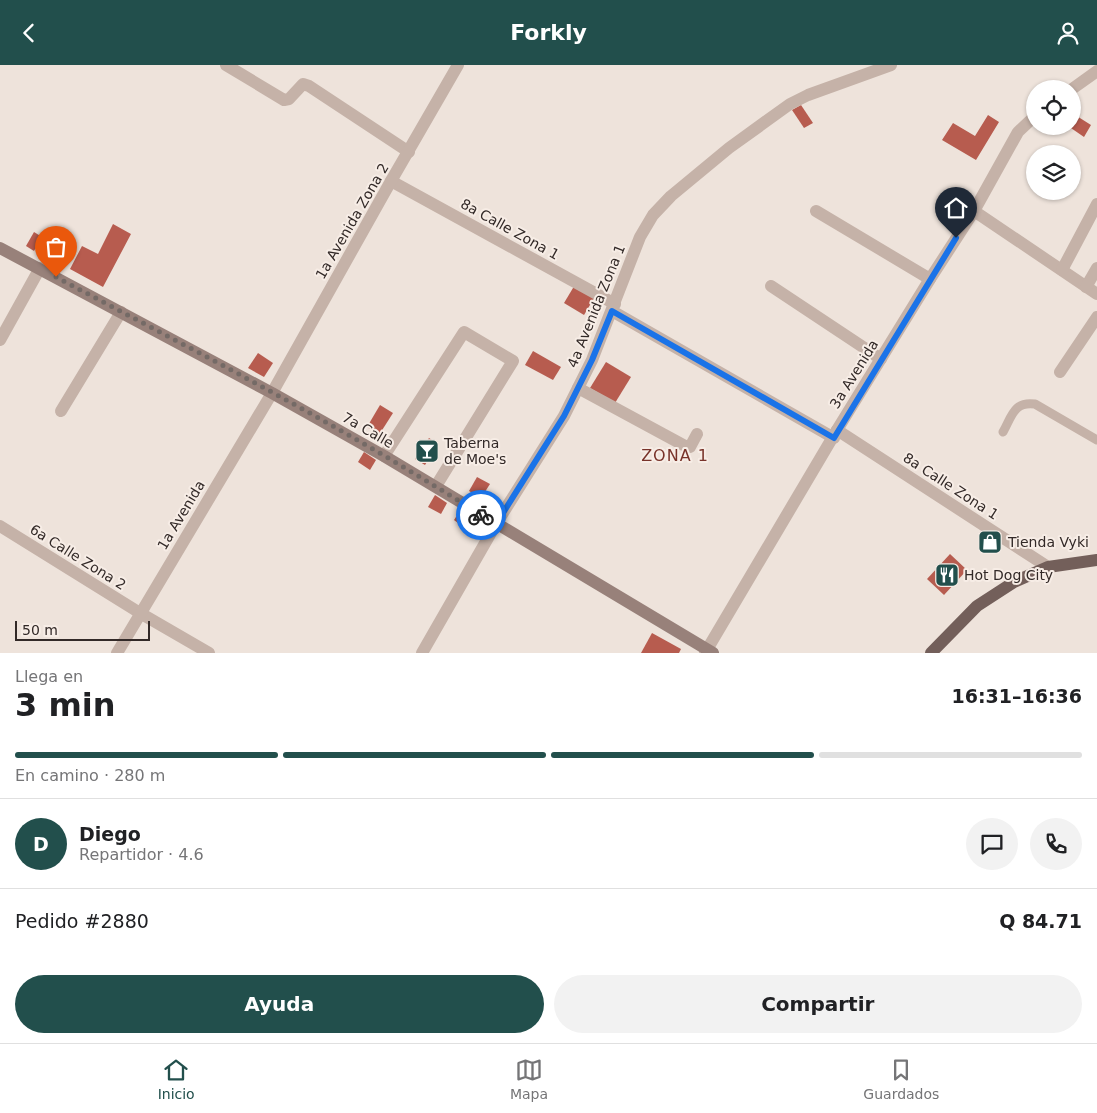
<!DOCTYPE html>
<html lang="es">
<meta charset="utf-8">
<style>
:root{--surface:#fff;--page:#f2f2f2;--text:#202124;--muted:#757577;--line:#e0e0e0;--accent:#224f4c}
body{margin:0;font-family:"DejaVu Sans",sans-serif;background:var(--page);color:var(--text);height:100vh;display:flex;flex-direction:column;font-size:19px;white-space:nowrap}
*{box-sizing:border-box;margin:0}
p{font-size:16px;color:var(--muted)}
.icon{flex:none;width:28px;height:28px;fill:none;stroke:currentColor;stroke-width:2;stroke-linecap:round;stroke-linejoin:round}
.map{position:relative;height:588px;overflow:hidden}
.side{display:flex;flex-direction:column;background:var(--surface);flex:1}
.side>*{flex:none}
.controls{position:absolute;left:1026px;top:15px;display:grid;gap:10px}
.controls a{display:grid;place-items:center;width:55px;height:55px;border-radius:50%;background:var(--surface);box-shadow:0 1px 4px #0004;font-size:25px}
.scale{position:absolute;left:15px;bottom:12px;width:135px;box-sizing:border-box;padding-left:5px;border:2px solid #322927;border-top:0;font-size:14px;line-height:18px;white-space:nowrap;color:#322927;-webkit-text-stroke:4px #f7ede6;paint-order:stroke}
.pin{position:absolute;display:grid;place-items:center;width:42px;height:42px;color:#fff;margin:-51px -21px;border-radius:50% 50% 50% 0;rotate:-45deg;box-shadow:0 0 5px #0007}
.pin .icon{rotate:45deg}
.courier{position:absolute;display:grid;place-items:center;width:50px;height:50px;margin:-25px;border:4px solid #1a73e8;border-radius:50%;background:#fff;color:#222;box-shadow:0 1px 6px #0007}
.head em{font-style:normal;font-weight:700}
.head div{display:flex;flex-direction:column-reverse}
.head{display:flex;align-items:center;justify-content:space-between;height:85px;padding:0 15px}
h1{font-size:32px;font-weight:700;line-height:38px}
.bar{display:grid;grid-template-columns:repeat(4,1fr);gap:8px 5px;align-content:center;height:60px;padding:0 15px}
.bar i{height:6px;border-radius:4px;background:var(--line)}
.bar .active{background:var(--accent)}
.bar p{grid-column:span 4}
.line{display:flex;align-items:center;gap:12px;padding:0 15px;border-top:1px solid var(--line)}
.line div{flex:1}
.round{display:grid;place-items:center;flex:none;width:52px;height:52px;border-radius:26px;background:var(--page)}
.cta{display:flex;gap:10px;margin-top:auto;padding:10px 15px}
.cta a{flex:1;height:58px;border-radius:30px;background:var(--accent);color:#fff;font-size:20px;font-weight:700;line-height:58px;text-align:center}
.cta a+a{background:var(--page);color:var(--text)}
header{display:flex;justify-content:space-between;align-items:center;height:65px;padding:0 15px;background:var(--accent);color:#fff;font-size:22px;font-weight:700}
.menu{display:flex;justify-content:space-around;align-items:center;height:70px;border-top:1px solid var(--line);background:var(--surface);font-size:14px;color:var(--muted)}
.menu a{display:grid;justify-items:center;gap:2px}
.menu .active{color:var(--accent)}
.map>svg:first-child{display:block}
.building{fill:#b75c4f}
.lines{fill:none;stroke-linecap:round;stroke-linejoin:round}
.lane{stroke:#c5b2a8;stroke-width:9}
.street{stroke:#c5b2a8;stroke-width:12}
.secondary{stroke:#98817a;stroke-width:12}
.primary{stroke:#735f5a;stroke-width:12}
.done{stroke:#746a66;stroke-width:5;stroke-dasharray:0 9}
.route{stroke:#1a73e8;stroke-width:6}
.labels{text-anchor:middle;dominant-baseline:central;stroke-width:4;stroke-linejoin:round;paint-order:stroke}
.street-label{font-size:14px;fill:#322927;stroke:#f7ede6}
.poi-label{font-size:14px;fill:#322927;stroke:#f7ede6;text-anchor:start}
.quarter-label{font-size:16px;letter-spacing:1px;fill:#78332a;stroke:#f7ede6}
</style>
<header><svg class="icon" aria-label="back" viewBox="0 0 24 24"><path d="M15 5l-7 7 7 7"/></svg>Forkly<svg class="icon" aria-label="person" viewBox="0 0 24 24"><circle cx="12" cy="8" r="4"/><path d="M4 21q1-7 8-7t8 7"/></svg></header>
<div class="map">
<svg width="1097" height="588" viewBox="0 0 1097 588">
<rect width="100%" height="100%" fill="#eee3db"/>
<g class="building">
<path d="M801,40L813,58L804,63L792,45Z"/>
<path d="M1072,48L1091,60L1084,72L1068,61H1072Z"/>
<path d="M988,50L999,57L976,95L942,75L953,58L975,71Z"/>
<path d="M113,159L131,169L103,222L70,204L82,181L98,189Z"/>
<path d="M34,167L42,172L34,186L26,181Z"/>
<path d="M47,176L61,184L54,196L40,188Z"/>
<path d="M576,218L596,230L584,250L564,238Z"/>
<path d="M533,286L561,302L553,315L525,300Z"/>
<path d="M258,288L273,298L264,312L248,303Z"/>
<path d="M606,297L631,312L615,338L590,323Z"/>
<path d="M380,340L393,348L379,370L367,362Z"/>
<path d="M429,373L438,379L425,400L415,394Z"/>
<path d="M364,387L376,395L370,405L358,397Z"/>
<path d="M477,412L490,419L481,433L469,426Z"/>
<path d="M435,430L447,438L441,449L428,442Z"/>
<path d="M460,446L469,451L462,461L454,455Z"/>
<path d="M991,468L999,479L989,485L981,474Z"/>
<path d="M950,489L967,505L944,530L927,514Z"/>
<path d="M652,568L681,584L679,588H641Z"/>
</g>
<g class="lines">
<path class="lane" d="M1003,367C1012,351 1014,336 1035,339L1097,375"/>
<g class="street">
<path d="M226,0L284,35L289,34L303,19L309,21L409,87"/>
<path d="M1072,24L1097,6"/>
<path d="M391,116L615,239"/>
<path d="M816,146L930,214"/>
<path d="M974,146L1097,229"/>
<path d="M1062,205L1097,139"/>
<path d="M771,221L881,294"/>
<path d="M1086,222L1097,203"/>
<path d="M612,246L834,373"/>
<path d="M0,275L40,203"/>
<path d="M1060,307L1097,252"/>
<path d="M578,323L687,382H690L697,369"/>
<path d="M61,346L121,247"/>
<path d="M837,365L1048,502"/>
<path d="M384,391L464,267L513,296L436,421"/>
<path d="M0,461L140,548L209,588"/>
<path d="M117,588L272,328L391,116L458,0"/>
<path d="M422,588L496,459L564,351L592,295L640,172L653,150L671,131L729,83L790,39L808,30L891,0"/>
<path d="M705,588L837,365L930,214L974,146L1018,67L1035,51"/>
</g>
<path class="secondary" d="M0,183L272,328L384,391L713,588"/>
<path class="primary" d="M931,588L977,541L1014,517L1048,502L1097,495"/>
</g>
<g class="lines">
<path class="done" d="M56,212C199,288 344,362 481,450"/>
<path class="route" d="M481,450L496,459L564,351L592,295L612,246L834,373L956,173"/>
</g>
<defs>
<g id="bar-square" transform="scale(1.25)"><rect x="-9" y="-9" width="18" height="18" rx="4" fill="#224f4c" stroke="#f7ede6"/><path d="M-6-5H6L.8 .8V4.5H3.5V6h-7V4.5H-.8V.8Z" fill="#fff"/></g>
<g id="shop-square" transform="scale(1.25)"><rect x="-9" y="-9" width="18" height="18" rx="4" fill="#224f4c" stroke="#f7ede6"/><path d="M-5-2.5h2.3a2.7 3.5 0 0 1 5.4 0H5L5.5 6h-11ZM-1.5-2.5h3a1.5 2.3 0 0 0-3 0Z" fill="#fff"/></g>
<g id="restaurant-square" transform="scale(1.25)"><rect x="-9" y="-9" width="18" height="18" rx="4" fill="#224f4c" stroke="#f7ede6"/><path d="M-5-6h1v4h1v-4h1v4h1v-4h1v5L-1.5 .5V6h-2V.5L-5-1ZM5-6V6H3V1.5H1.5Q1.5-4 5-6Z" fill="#fff"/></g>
</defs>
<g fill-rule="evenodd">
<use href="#bar-square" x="427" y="386"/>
<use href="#shop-square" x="990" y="477"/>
<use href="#restaurant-square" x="947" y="510"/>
</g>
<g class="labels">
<g class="street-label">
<text transform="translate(352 156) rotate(-60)">1a Avenida Zona 2</text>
<text transform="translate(510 164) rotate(29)">8a Calle Zona 1</text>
<text transform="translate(596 241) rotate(-68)">4a Avenida Zona 1</text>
<text transform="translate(854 309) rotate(-58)">3a Avenida</text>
<text transform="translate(368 365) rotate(30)">7a Calle</text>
<text transform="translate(951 421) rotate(33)">8a Calle Zona 1</text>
<text transform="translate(181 450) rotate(-59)">1a Avenida</text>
<text transform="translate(78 492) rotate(32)">6a Calle Zona 2</text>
</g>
<g class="poi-label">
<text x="444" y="378">Taberna<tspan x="444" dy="16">de Moe's</tspan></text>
<text x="1008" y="477">Tienda Vyki</text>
<text x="964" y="510">Hot Dog City</text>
</g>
<g class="quarter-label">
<text x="675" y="390">ZONA 1</text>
</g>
</g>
</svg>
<div class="controls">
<a><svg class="icon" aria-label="locate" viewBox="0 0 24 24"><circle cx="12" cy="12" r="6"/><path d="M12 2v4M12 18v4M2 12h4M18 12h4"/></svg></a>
<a><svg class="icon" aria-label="layers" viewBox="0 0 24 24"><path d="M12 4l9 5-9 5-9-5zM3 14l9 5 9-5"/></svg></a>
</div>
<div class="scale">50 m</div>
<div class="pin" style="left:56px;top:212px;background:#ea580c"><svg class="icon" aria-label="bag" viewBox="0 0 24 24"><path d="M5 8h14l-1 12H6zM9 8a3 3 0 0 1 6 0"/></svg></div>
<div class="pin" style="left:956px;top:173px;background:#1f2937"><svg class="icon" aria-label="home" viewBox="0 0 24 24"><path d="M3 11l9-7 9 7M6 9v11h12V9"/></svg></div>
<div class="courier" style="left:481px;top:450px"><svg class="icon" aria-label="bike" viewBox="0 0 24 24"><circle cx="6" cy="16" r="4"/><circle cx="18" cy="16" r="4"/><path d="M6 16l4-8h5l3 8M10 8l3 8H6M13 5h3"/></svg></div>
</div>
<section class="side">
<div class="head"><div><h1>3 min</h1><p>Llega en</p></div><em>16:31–16:36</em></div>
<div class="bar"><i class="active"></i><i class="active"></i><i class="active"></i><i></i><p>En camino · 280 m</p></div>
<div class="line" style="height:90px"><b class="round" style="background:var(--accent);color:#fff">D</b><div><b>Diego</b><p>Repartidor · 4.6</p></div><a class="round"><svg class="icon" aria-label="chat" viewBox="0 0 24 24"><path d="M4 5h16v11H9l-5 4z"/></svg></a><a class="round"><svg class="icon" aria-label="phone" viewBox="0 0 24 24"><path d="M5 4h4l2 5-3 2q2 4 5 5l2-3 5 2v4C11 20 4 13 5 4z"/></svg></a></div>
<div class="line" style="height:65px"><div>Pedido #2880</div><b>Q 84.71</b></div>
<div class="cta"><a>Ayuda</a><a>Compartir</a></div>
</section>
<nav class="menu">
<a class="active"><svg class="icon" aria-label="home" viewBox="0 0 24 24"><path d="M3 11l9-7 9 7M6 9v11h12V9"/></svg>Inicio</a>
<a><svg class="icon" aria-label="map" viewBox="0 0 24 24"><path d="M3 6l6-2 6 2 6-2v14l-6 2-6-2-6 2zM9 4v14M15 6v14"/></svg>Mapa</a>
<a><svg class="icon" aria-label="saved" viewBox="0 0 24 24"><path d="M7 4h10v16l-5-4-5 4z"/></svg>Guardados</a>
</nav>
